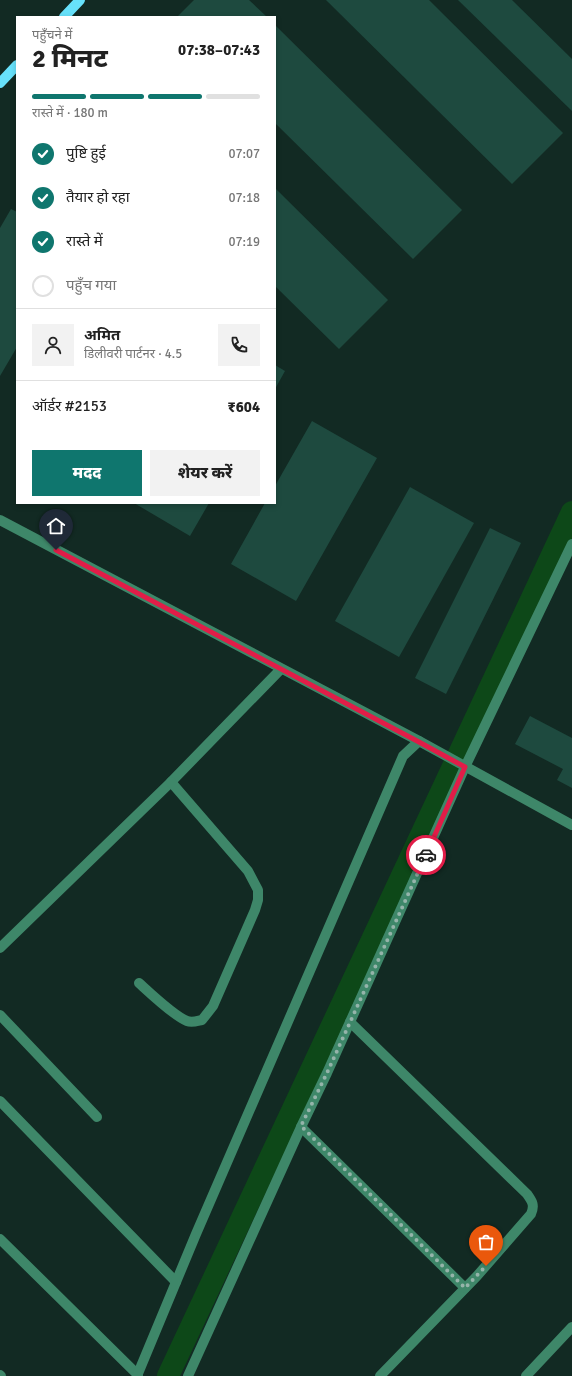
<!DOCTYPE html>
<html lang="hi">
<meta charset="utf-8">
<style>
:root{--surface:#fff;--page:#f2f2f2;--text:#222;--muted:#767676;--line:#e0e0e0;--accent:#0f766e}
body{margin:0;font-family:Signika,"Noto Sans Devanagari",sans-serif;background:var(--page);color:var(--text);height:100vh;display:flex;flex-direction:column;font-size:15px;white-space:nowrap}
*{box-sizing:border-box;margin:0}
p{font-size:13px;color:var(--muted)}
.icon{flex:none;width:22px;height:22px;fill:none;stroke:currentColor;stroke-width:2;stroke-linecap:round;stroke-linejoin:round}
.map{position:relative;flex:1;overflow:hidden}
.details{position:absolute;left:16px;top:16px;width:260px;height:488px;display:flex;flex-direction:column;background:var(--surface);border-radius:0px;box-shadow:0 2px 6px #0003}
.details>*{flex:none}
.pin{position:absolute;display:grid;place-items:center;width:34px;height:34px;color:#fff;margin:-41px -17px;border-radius:50% 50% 50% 0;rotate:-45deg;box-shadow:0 0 4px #0007}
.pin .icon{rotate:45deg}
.courier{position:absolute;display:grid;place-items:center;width:40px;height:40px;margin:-20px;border:3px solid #e11d48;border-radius:50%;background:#fff;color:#222;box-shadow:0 1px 5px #0007}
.headline em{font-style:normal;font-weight:800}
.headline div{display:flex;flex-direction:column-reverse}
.headline{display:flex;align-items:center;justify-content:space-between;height:68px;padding:0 16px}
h1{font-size:26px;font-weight:800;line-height:30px}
.bar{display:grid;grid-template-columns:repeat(4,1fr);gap:6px 4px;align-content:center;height:48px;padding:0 16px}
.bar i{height:5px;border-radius:3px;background:var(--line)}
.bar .selected{background:var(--accent)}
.bar p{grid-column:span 4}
.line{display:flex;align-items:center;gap:10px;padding:0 16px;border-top:1px solid var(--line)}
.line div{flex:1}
.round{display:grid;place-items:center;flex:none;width:42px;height:42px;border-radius:0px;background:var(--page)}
ol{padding:0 16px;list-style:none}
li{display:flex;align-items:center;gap:12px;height:44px}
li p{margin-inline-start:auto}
li .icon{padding:4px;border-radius:50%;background:var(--accent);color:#fff;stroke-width:4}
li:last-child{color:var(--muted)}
li i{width:22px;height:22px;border:2px solid var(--line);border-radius:50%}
.primary-button{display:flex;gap:8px;margin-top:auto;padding:8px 16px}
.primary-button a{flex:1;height:46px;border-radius:0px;background:var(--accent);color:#fff;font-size:16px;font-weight:800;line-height:46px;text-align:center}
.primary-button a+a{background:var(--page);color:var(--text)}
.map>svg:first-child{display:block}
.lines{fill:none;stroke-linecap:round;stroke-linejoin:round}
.canal{stroke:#0d4818;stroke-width:22}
.building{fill:#1e4a3f}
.minor{stroke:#3e8769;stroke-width:10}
.major{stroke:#67e1fa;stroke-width:10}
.done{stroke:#95b4aa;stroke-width:4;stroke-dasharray:0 7.2}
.route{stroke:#e11d48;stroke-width:5}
</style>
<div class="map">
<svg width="572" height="1376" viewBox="0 0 572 1376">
<rect width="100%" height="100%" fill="#122a23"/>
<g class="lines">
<path class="canal" d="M168,1376L572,512"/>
</g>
<g class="building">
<path d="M194,0H249L267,17H177Z"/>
<path d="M326,0H429L563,133L512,184Z"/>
<path d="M458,0H512L572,59V111Z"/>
<path d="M275,25L462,210L413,259L275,123Z"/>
<path d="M275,188L388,300L339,349L275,286Z"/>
<path d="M11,209L17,212V347L0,376V228Z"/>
<path d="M275,365L285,371L275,389Z"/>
<path d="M312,421L377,458L296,601L231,564L265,503H275V486Z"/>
<path d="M410,487L474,523L399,657L335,621Z"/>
<path d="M134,503H209L190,536Z"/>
<path d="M490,528L521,543L446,694L415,678Z"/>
<path d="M530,716L572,738V788L557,780L563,769L515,744Z"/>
</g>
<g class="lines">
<g class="minor">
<path d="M0,520L419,741L572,825"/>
<path d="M0,948L171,782L281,669"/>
<path d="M139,983C150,993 174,1016 187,1021C192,1023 197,1021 202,1020L213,1006L255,910L258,900V890L248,871L171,782"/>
<path d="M0,1015L97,1117"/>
<path d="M350,1022L527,1194C532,1201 535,1205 531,1214L477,1276L380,1376"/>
<path d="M0,1101L176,1282"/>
<path d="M301,1127L465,1288"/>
<path d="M0,1239L138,1375"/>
<path d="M0,1375L1,1376"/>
<path d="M137,1376L196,1234L403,756L419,741"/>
<path d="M188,1376L301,1127L327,1073L465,767L572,544"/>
<path d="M526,1376L572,1327"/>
</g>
<g class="major">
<path d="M64,17L80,0"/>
<path d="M0,83L17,65"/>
</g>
</g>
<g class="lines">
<path class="done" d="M426,855L327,1073L301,1126L465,1288L486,1266"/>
<path class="route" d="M56,550L419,742L465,767L426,855"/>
</g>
</svg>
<div class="pin" style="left:486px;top:1266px;background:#ea580c"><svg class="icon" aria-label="bag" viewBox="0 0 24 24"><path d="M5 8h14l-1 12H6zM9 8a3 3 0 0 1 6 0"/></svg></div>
<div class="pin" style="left:56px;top:550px;background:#1f2937"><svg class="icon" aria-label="home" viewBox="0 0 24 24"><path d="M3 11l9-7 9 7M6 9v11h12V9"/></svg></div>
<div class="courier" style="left:426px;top:855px"><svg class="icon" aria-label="car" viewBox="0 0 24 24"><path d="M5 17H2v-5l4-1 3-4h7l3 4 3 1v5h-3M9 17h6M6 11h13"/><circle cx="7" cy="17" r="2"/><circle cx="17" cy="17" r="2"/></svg></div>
<section class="details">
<div class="headline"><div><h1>2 मिनट</h1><p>पहुँचने में</p></div><em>07:38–07:43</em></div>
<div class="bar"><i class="selected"></i><i class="selected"></i><i class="selected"></i><i></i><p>रास्ते में · 180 m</p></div>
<ol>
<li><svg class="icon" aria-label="check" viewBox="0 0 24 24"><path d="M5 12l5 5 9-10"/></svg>पुष्टि हुई<p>07:07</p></li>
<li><svg class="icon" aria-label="check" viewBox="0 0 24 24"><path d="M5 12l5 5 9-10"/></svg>तैयार हो रहा<p>07:18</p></li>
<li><svg class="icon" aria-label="check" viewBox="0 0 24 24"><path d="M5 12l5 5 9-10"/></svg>रास्ते में<p>07:19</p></li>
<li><i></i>पहुँच गया</li>
</ol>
<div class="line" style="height:72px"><a class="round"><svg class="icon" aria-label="person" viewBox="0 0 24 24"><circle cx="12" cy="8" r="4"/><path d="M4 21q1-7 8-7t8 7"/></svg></a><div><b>अमित</b><p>डिलीवरी पार्टनर · 4.5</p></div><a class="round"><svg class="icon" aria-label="phone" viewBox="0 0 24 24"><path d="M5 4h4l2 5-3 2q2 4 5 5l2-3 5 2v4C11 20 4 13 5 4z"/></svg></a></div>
<div class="line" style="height:52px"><div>ऑर्डर #2153</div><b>₹604</b></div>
<div class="primary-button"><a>मदद</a><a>शेयर करें</a></div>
</section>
</div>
